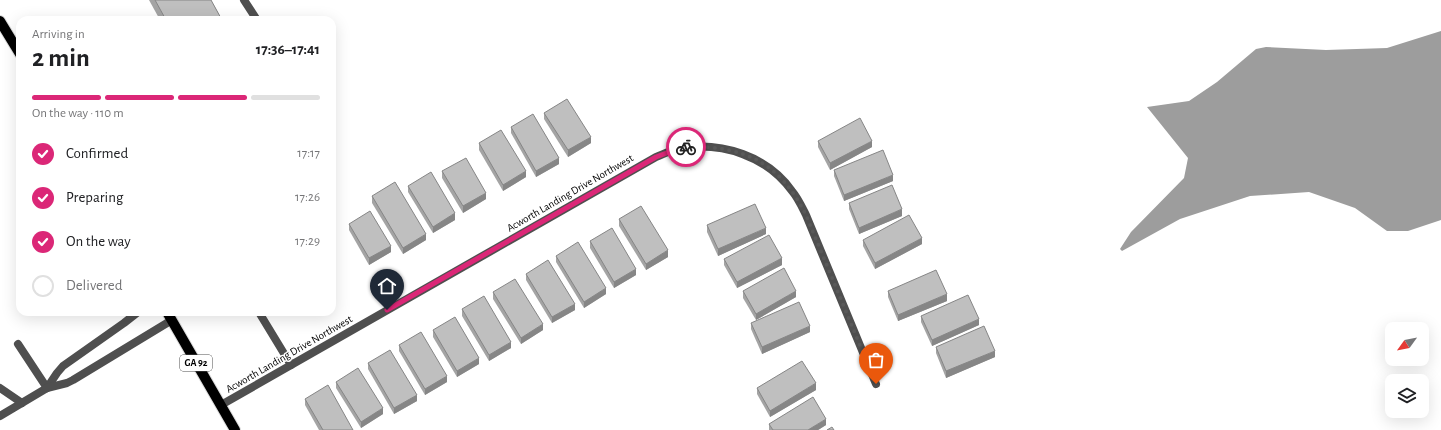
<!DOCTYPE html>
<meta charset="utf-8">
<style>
:root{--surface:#fff;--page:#f2f2f2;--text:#202124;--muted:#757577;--line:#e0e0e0;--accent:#db2777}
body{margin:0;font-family:"Alegreya Sans",sans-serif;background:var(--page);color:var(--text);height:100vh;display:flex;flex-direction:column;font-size:15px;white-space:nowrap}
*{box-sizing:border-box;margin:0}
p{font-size:13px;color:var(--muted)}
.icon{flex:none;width:22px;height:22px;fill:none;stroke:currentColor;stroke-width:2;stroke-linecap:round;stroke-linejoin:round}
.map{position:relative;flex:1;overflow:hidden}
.side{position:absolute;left:16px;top:16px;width:320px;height:300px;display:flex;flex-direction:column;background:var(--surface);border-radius:12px;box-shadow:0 4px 16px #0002}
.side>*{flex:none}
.needle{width:26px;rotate:237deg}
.fabs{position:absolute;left:1385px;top:322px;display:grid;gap:8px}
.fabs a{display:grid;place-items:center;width:44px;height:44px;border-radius:8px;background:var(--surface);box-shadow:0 4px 16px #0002;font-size:20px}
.pin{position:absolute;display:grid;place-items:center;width:34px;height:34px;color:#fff;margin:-41px -17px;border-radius:50% 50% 50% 0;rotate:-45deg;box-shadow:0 0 4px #0007}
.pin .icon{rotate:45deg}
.courier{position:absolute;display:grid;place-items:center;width:40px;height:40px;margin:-20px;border:3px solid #db2777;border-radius:50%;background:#fff;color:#222;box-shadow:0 1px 5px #0007}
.summary em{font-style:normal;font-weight:700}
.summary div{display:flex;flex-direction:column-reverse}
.summary{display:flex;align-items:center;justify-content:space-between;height:68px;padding:0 16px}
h1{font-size:26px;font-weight:700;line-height:30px}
.bar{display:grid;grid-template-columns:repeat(4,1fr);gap:6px 4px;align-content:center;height:48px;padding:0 16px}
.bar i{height:5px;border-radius:3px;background:var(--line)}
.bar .selected{background:var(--accent)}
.bar p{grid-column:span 4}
ol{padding:0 16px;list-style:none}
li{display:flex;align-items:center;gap:12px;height:44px}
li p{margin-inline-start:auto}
li .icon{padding:4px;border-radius:50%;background:var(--accent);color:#fff;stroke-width:4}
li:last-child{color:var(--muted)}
li i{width:22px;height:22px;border:2px solid var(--line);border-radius:50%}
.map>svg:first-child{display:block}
.water{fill:#9d9d9d}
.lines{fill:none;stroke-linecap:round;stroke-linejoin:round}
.primary-casing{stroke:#dbdbdb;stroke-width:12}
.lane{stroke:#4f4f4f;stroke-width:8}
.street{stroke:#4f4f4f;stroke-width:8}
.primary{stroke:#000;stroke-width:10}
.wall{fill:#a4a4a4}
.shaded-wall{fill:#868686}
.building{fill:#bfbfbf;stroke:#868686}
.done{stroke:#595959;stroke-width:4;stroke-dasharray:0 7.2}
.route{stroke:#db2777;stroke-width:5}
.labels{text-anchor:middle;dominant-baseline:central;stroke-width:3;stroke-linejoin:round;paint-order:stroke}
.shield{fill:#fff;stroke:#4c4c4c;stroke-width:1}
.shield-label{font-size:10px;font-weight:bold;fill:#000}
.street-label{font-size:11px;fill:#000;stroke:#fff}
</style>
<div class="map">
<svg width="1441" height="430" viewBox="0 0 1441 430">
<rect width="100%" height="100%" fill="#fff"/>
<path class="water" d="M1441,31V220L1408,231H1387L1355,208L1309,192L1250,196L1180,219L1122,251L1120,249L1131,232L1184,178L1188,158L1147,107L1189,101L1217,82L1256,49L1266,47L1326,50L1387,48Z"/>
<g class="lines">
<g class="primary-casing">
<g id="primary">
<path d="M0,21L20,54"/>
<path d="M167,312L235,430"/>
</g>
</g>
<g class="lane">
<path d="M244,0L257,20"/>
<path d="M260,314L291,365"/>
<path d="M18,344L47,388"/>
<path d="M0,388L22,403"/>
<path d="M47,388L57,373L63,366L124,323L138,312"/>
<path d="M0,416L47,388L67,383L73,380L172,320"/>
</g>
<path class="street" d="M221,405L656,157C664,154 673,149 681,148C723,142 767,156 792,191C798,198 802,207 806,215L876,384"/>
<use href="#primary" class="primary"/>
</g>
<g class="wall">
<path d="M149,0H211L222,20H160Z"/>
<path d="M544,113L591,143L568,157L544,119Z"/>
<path d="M511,127L559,164L536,177L511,133Z"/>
<path d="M818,141L872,147L830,170L818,147Z"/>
<path d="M479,143L526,177L503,191L479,150Z"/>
<path d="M834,170L893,181L844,201L834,176Z"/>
<path d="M442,171L486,199L463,213L442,178Z"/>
<path d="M408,186L455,220L433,233L408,192Z"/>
<path d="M372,196L426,240L403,254L372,203Z"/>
<path d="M849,203L902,216L859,234L849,209Z"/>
<path d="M619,219L668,257L646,270L619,226Z"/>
<path d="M349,224L391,252L369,265L349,230Z"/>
<path d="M707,225L766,234L718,256L707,232Z"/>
<path d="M863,240L922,244L875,269L863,246Z"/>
<path d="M590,241L636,275L614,288L590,248Z"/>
<path d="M556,256L606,294L584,308L556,262Z"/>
<path d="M724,259L782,265L737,288L724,265Z"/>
<path d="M526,274L575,310L552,323L526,280Z"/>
<path d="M743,291L796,297L756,320L743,298Z"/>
<path d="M888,291L947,301L898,321L888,297Z"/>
<path d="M493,292L543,330L521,344L493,299Z"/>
<path d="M462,309L511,348L489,361L462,316Z"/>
<path d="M921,316L979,325L932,346L921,322Z"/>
<path d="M751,323L810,332L762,354L751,329Z"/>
<path d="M433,330L479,364L457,377L433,337Z"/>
<path d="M399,345L447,382L425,395L399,351Z"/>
<path d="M936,347L995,357L946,378L936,353Z"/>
<path d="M368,363L417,401L394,414L368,369Z"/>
<path d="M336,382L383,414L361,428L336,388Z"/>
<path d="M757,388L816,390L770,417L757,394Z"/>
<path d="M305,399L353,430H319L305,405Z"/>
<path d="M769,424L826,425L818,430H769Z"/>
</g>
<g class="shaded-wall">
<path d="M591,137V143L568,157V150Z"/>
<path d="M872,141V147L830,170V163Z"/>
<path d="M559,158V164L536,177V171Z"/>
<path d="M526,171V177L503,191V185Z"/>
<path d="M893,175V181L844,201V195Z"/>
<path d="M486,193V199L463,213V206Z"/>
<path d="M902,209V216L859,234V228Z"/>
<path d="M455,213V220L433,233V227Z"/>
<path d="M766,228V234L718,256V249Z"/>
<path d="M426,234V240L403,254V248Z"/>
<path d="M922,238V244L875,269V263Z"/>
<path d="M391,246V252L369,265V258Z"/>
<path d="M668,250V257L646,270V264Z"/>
<path d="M782,258V265L737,288V282Z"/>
<path d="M636,269V275L614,288V282Z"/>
<path d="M606,288V294L584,308V302Z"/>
<path d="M796,291V297L756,320V314Z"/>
<path d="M947,294V301L898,321V315Z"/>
<path d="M575,304V310L552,323V317Z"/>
<path d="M979,319V325L932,346V340Z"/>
<path d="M543,324V330L521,344V338Z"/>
<path d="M810,326V332L762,354V347Z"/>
<path d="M511,342V348L489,361V355Z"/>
<path d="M995,351V357L946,378V371Z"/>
<path d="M479,358V364L457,377V371Z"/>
<path d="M447,376V382L425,395V389Z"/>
<path d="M816,383V390L770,417V411Z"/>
<path d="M417,395V401L394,414V408Z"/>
<path d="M383,408V414L361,428V422Z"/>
<path d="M826,419V425L818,430H808Z"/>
</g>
<g class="building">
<path d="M155,0H211L222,20H166Z"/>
<path d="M567,99L591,137L568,150L544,113Z"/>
<path d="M533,114L559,158L536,171L511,127Z"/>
<path d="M860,118L872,141L830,163L818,141Z"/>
<path d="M501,130L526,171L503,185L479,143Z"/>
<path d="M883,150L893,175L844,195L834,170Z"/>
<path d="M466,158L486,193L463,206L442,171Z"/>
<path d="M431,172L455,213L433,227L408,186Z"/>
<path d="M395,182L426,234L403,248L372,196Z"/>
<path d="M892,185L902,209L859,228L849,203Z"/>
<path d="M755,204L766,228L718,249L707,225Z"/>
<path d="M641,206L668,250L646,264L619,219Z"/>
<path d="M370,211L391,246L369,258L349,224Z"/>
<path d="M909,215L922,238L875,263L863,240Z"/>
<path d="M612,228L636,269L614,282L590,241Z"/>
<path d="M769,235L782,258L737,282L724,259Z"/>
<path d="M578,242L606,288L584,302L556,256Z"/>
<path d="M548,260L575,304L552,317L526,274Z"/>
<path d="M784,268L796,291L756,314L743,291Z"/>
<path d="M936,270L947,294L898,315L888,291Z"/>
<path d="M515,279L543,324L521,338L493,292Z"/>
<path d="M968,295L979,319L932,340L921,316Z"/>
<path d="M484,296L511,342L489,355L462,309Z"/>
<path d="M799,302L810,326L762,347L751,323Z"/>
<path d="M455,317L479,358L457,371L433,330Z"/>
<path d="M984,326L995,351L946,371L936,347Z"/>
<path d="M421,332L447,376L425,389L399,345Z"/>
<path d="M390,350L417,395L394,408L368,363Z"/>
<path d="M802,361L816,383L770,411L757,388Z"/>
<path d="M358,368L383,408L361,422L336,382Z"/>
<path d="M328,385L353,430H323L305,399Z"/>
<path d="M813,397L826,419L808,430H773L769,424Z"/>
<path d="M832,427L834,430H827Z"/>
</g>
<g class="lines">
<path class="done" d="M686,147C744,145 780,163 806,215L876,384"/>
<path class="route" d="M387,310L656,157L680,148L686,147"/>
</g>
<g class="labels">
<rect class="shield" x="180" y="355" width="32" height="16" rx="3"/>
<g class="shield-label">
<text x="196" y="363">GA 92</text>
</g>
<g class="street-label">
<text transform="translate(570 193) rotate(-30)">Acworth Landing Drive Northwest</text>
<text transform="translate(289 354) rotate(-30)">Acworth Landing Drive Northwest</text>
</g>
</g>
</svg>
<div class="fabs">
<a><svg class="needle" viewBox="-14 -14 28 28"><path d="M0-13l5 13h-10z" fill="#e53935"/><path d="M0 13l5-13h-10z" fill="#757577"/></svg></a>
<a><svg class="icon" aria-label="layers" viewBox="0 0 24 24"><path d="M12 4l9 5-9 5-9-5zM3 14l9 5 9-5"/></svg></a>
</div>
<div class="pin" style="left:876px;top:384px;background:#ea580c"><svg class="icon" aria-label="bag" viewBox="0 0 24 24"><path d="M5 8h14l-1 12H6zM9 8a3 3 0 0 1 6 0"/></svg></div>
<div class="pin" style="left:387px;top:310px;background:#1f2937"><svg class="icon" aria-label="home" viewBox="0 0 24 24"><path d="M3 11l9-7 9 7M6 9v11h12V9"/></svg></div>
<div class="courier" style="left:686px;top:147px"><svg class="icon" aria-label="bike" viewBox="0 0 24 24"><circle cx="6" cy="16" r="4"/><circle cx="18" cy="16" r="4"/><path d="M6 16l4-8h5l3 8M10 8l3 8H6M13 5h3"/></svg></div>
<section class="side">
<div class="summary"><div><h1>2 min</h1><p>Arriving in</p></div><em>17:36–17:41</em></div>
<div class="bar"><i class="selected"></i><i class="selected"></i><i class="selected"></i><i></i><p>On the way · 110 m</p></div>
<ol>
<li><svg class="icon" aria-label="check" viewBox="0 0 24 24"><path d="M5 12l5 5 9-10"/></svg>Confirmed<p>17:17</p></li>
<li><svg class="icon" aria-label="check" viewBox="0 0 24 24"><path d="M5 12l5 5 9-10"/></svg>Preparing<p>17:26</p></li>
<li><svg class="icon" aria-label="check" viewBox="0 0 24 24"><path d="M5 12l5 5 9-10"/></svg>On the way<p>17:29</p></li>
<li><i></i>Delivered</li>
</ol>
</section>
</div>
